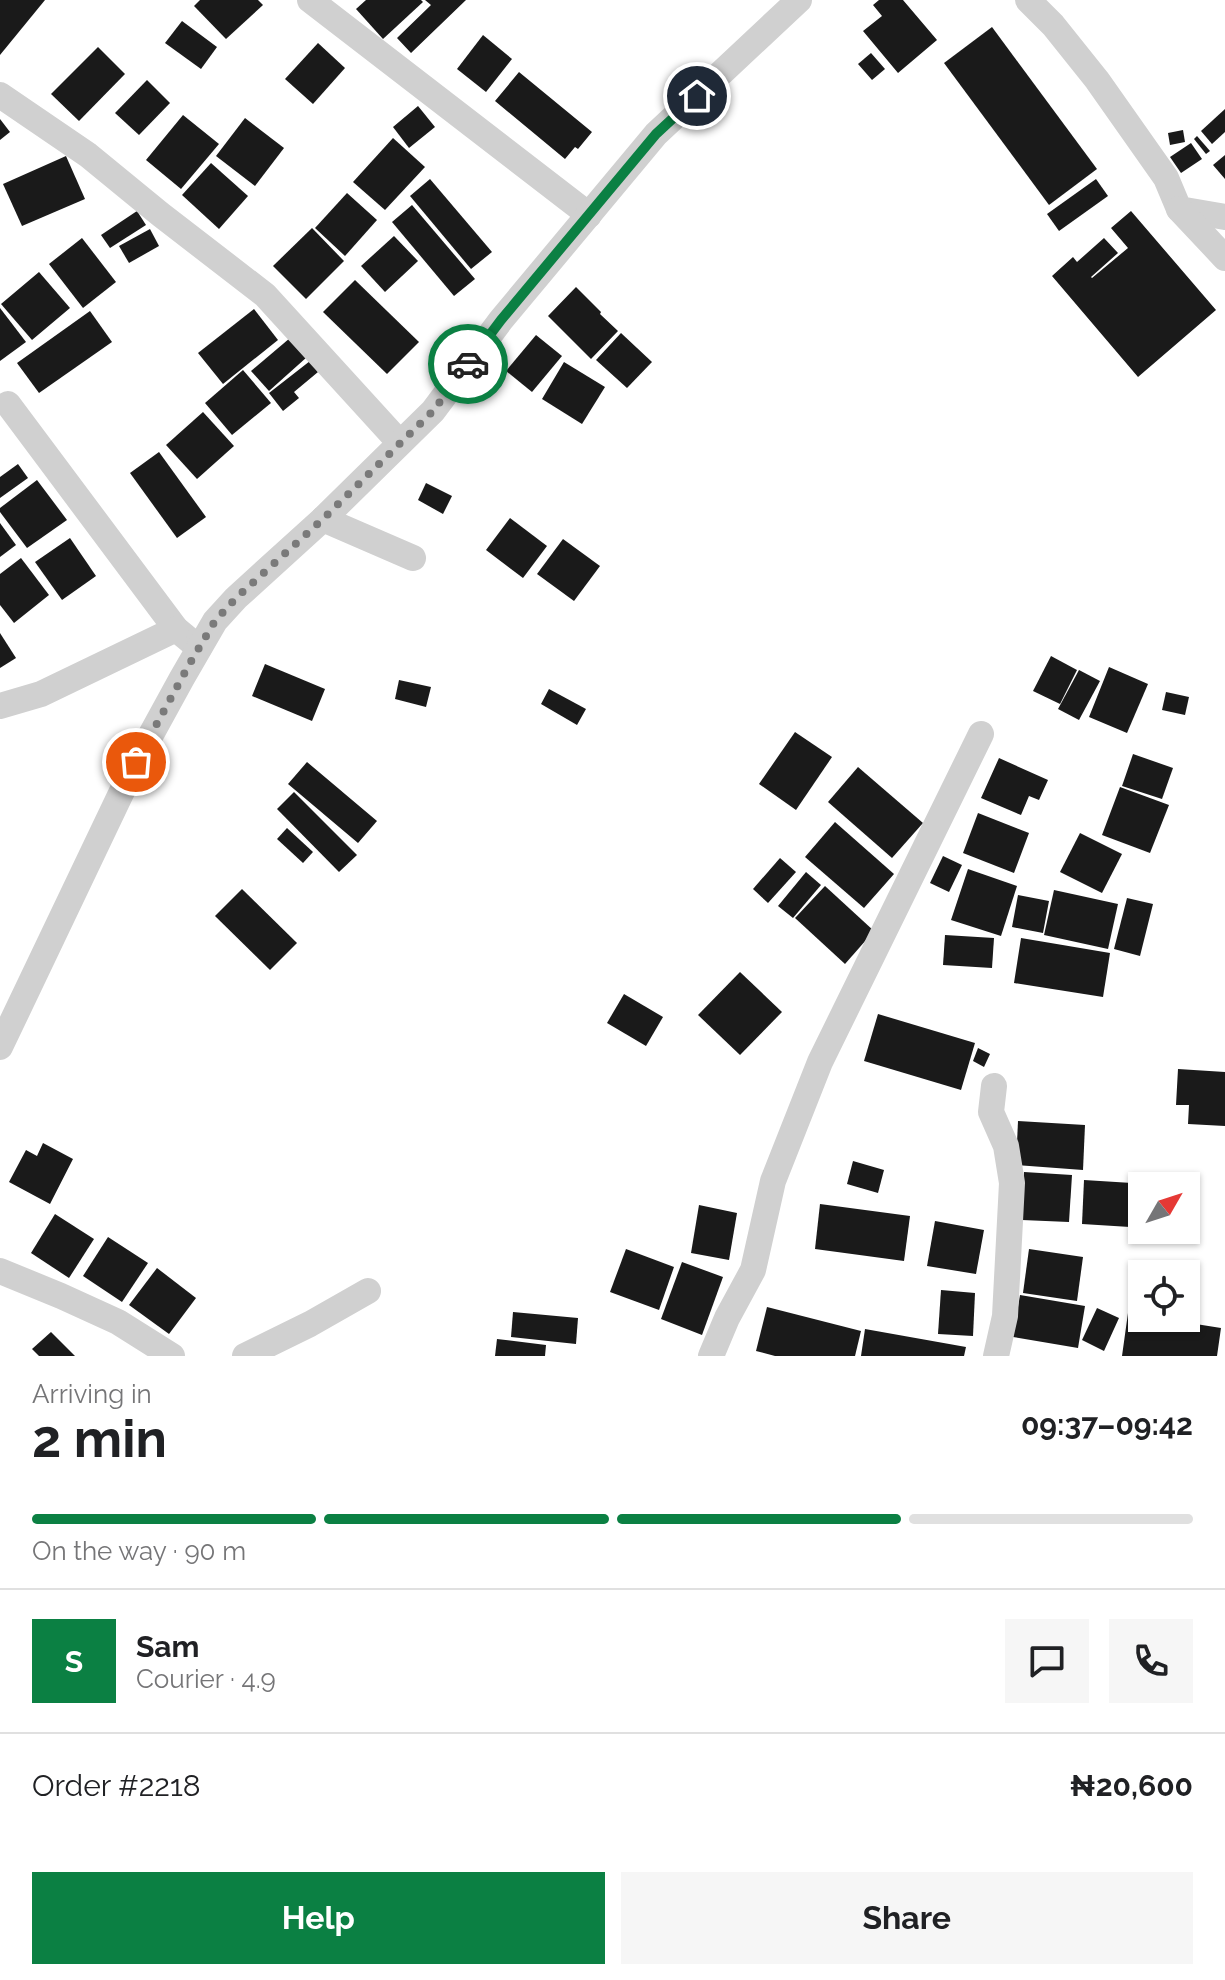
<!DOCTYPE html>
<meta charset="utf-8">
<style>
:root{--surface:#fff;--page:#f6f6f6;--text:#202124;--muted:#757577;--line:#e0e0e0;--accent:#0b8043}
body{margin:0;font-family:Raleway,sans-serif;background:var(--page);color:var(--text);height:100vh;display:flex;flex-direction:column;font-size:30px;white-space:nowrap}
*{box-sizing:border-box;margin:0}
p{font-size:26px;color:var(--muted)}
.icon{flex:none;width:44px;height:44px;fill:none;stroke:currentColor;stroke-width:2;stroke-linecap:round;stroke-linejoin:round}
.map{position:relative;height:1356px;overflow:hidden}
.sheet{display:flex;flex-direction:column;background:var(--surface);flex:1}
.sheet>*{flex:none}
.needle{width:52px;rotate:51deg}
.fabs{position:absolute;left:1128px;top:1172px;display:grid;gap:16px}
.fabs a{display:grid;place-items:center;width:72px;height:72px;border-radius:0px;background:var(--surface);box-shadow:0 2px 6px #0004;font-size:40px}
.pin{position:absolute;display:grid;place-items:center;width:68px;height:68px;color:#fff;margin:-34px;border:4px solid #fff;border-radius:50%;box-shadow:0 2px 8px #0007}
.courier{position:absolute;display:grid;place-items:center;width:80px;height:80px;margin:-40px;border:6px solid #0b8043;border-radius:50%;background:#fff;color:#222;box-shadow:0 2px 10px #0007}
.headline em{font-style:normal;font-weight:700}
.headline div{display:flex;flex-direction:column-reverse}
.headline{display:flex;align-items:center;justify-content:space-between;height:136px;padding:0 32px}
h1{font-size:52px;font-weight:700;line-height:60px}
.bar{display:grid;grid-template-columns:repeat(4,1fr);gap:12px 8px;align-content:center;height:96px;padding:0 32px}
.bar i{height:10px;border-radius:6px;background:var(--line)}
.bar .active{background:var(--accent)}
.bar p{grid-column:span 4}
.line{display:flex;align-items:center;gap:20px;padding:0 32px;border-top:2px solid var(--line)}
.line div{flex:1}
.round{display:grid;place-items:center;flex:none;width:84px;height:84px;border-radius:0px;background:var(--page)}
.primary-button{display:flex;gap:16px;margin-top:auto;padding:16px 32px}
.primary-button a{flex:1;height:92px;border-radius:0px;background:var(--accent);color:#fff;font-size:32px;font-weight:700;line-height:92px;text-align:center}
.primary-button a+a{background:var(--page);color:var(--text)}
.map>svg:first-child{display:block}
.building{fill:#1a1a1a}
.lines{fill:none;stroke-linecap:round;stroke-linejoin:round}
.street{stroke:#d0d0d0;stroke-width:26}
.done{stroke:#7a7a7a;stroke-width:8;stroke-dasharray:0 14.4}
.route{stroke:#0b8043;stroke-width:10}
</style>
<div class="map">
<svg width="1225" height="1356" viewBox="0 0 1225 1356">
<rect width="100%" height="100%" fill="#fff"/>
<g class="building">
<path d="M0,0H45L0,55Z"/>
<path d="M200,0H258L263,5L226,39L194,6Z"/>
<path d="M366,0H421L423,2L383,39L356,9Z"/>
<path d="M425,0H466L411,53L397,38L431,5Z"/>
<path d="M879,0H903L937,40L898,73L863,31L882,16L873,5Z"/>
<path d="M182,21L217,47L201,69L165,43Z"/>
<path d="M992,27L1097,169L1049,205L944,63Z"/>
<path d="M483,35L512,59L486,92L457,69Z"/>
<path d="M318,43L345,68L313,104L285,79Z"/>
<path d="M98,47L125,74L79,121L51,94Z"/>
<path d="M871,53L885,69L872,80L858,64Z"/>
<path d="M519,72L592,132L578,149L575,147L565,159L495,101Z"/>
<path d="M147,80L170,103L139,135L115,113Z"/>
<path d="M418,106L435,127L409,148L393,127Z"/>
<path d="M1225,109V132L1212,144L1201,131Z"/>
<path d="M183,115L219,144L181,189L146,160Z"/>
<path d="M245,118L284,148L255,186L216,156Z"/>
<path d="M0,119L10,132L0,140Z"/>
<path d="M1183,130L1185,142L1170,145L1168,133Z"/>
<path d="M1197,136L1210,151L1206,154L1194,139Z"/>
<path d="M393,138L425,167L385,210L353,182Z"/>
<path d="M1191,143L1202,159L1181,173L1170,157Z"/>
<path d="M1225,155V179L1213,165Z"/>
<path d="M66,156L85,199L22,226L3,184Z"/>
<path d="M211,163L248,196L219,229L182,195Z"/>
<path d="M430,179L492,252L471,269L410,196Z"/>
<path d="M1096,179L1108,196L1059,231L1047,214Z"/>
<path d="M347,193L377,220L345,256L315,228Z"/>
<path d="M412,205L475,279L454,296L392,222Z"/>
<path d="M137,211L146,225L110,248L101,235Z"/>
<path d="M1131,211L1216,310L1138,377L1052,276L1073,257L1077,262L1104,238L1118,253L1091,277L1092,278L1128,248L1111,228Z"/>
<path d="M312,228L344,261L306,299L273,266Z"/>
<path d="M150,229L159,246L129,263L119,246Z"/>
<path d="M394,236L418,261L385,292L361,266Z"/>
<path d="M82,238L116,282L83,308L49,264Z"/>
<path d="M39,272L70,308L32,340L1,304Z"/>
<path d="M355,280L419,342L387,374L323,312Z"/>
<path d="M576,287L601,312L600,314L618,331L591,359L548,316Z"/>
<path d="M0,308L26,342L0,361Z"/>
<path d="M254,309L278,340L223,384L198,353Z"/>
<path d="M90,311L112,342L39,393L17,363Z"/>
<path d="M621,333L652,362L627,388L596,360Z"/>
<path d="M536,335L562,356L532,392L506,371Z"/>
<path d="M290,338L307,357L269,391L251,371Z"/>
<path d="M310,361L318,372L294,392L299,398L283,411L269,393Z"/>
<path d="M564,362L605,387L582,424L542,399Z"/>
<path d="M243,370L271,403L232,435L205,403Z"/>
<path d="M203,412L234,446L197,479L166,445Z"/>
<path d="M159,452L206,517L177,538L130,473Z"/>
<path d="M18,464L28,478L0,498V477Z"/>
<path d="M37,480L67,520L27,548L0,512V508Z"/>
<path d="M426,483L452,496L443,514L418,500Z"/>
<path d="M510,518L547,546L523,578L486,550Z"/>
<path d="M0,523L16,545L0,557Z"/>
<path d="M70,538L96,576L62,600L35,562Z"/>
<path d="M563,539L600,566L574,601L537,574Z"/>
<path d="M21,558L49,595L14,623L0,605V574Z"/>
<path d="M0,633L16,658L0,668Z"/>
<path d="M1051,656L1077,670L1060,704L1033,691Z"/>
<path d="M265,664L325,689L312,721L252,696Z"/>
<path d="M1109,667L1148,684L1127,733L1089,717Z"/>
<path d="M1079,670L1100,681L1079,720L1058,709Z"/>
<path d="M399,680L431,687L426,707L395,699Z"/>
<path d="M549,689L586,709L577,725L541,704Z"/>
<path d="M1166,692L1189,697L1185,715L1162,710Z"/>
<path d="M795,732L832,757L796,810L759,784Z"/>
<path d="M1133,754L1173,768L1162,799L1122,786Z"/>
<path d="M999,758L1048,780L1039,800L1029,796L1021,815L981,798Z"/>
<path d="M307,762L377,821L358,843L288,784Z"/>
<path d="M858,767L923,823L892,858L828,802Z"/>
<path d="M1120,787L1169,805L1150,853L1102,835Z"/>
<path d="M294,792L357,855L339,872L277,809Z"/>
<path d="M978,813L1029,833L1014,873L963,853Z"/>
<path d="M835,822L894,874L864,908L805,857Z"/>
<path d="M287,828L313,852L303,863L277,839Z"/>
<path d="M1080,833L1122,854L1102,893L1060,872Z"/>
<path d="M943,856L962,865L949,892L930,883Z"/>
<path d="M780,858L796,872L768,903L753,889Z"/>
<path d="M968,869L1017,886L1001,936L951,920Z"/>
<path d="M806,872L821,885L793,918L778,906Z"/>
<path d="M825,886L874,931L845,964L795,918Z"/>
<path d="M242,889L297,943L270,970L215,916Z"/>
<path d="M1054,890L1118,904L1108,949L1044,935Z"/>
<path d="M1018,895L1049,901L1043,933L1012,927Z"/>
<path d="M1127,898L1153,904L1140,956L1114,949Z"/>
<path d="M945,935L994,938L992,968L943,965Z"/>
<path d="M1021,938L1110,953L1103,997L1014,983Z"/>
<path d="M740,972L782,1012L740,1055L698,1015Z"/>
<path d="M624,994L663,1017L646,1046L607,1023Z"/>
<path d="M878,1014L975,1043L961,1090L864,1061Z"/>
<path d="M978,1048L990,1054L984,1067L973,1061Z"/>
<path d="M1178,1069L1225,1072V1126L1188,1124L1189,1105H1176Z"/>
<path d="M1018,1121L1085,1125L1083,1170L1016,1165Z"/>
<path d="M43,1143L73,1159L50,1204L9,1182L26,1150L37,1156Z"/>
<path d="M853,1161L884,1170L878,1193L847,1184Z"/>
<path d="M1024,1172L1072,1175L1069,1222L1022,1220Z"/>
<path d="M1084,1180L1132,1183L1130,1227L1082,1224Z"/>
<path d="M820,1204L910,1216L904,1261L815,1249Z"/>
<path d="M699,1205L737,1213L729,1260L691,1253Z"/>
<path d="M55,1214L94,1239L69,1278L31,1253Z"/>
<path d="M935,1221L984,1230L976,1274L927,1266Z"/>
<path d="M108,1237L148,1263L122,1302L83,1276Z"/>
<path d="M626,1249L674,1267L659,1310L610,1292Z"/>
<path d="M1029,1249L1083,1257L1077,1301L1023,1293Z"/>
<path d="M682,1262L723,1277L702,1335L661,1319Z"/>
<path d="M157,1268L196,1298L169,1334L129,1305Z"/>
<path d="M941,1290L975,1293L973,1336L938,1334Z"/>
<path d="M1020,1295L1085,1306L1078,1348L1013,1337Z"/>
<path d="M767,1307L861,1331L855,1356H775L756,1351Z"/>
<path d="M1097,1308L1119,1318L1104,1351L1082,1340Z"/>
<path d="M513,1312L578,1318L576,1344L511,1337Z"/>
<path d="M1128,1313L1142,1316V1318H1158L1221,1328L1217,1356H1122Z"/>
<path d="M865,1329L966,1347L964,1356H861Z"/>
<path d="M51,1332L75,1356H39L32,1349Z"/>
<path d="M497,1339L546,1345L545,1356H495Z"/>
</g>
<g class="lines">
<g class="street">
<path d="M310,0L589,215"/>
<path d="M1028,0L1053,25L1097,80L1166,178L1179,209L1225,217"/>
<path d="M0,95L88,155L160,214L265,295L400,443"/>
<path d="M1179,209L1225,258"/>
<path d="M8,404L176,629L199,648"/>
<path d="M323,519L413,558"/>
<path d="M0,706L41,694L176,629"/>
<path d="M0,1047L136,762L182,678L215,621L236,598L323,519L433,411L501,320L656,134L799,0"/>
<path d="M994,1086L991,1112L1006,1146L1012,1183L1005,1316L996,1356"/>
<path d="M0,1271L61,1296L118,1322L172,1356"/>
<path d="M245,1356L310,1324L368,1291"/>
<path d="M711,1356L727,1318L753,1270L773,1181L820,1062L981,734"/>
</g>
</g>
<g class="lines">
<path class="done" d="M136,762L190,663L215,621L236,598L323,519L433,411L468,364"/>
<path class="route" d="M468,364L501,320L656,134L697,96"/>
</g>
</svg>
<div class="fabs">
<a><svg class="needle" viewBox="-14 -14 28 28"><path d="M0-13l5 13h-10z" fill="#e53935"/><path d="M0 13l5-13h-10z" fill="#757577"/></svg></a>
<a><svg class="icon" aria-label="locate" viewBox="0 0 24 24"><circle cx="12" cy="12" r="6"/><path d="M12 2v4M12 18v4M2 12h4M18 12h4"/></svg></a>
</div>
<div class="pin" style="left:136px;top:762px;background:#ea580c"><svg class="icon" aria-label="bag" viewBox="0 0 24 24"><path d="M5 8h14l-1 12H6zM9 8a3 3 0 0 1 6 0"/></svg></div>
<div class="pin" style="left:697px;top:96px;background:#1f2937"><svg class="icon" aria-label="home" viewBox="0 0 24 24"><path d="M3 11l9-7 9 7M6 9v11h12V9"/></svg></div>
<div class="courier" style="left:468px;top:364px"><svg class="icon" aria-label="car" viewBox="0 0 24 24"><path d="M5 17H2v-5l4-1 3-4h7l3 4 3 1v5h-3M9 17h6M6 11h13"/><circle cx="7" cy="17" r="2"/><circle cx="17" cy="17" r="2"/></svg></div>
</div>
<section class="sheet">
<div class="headline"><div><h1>2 min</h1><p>Arriving in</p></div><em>09:37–09:42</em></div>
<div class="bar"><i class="active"></i><i class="active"></i><i class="active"></i><i></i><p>On the way · 90 m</p></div>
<div class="line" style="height:144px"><b class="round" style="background:var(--accent);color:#fff">S</b><div><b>Sam</b><p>Courier · 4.9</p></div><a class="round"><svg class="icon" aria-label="chat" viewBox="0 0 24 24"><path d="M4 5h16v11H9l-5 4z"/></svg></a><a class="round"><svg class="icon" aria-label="phone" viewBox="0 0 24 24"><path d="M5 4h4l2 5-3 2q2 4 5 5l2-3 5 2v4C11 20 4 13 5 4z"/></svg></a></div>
<div class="line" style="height:104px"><div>Order #2218</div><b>₦20,600</b></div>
<div class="primary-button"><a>Help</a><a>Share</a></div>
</section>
